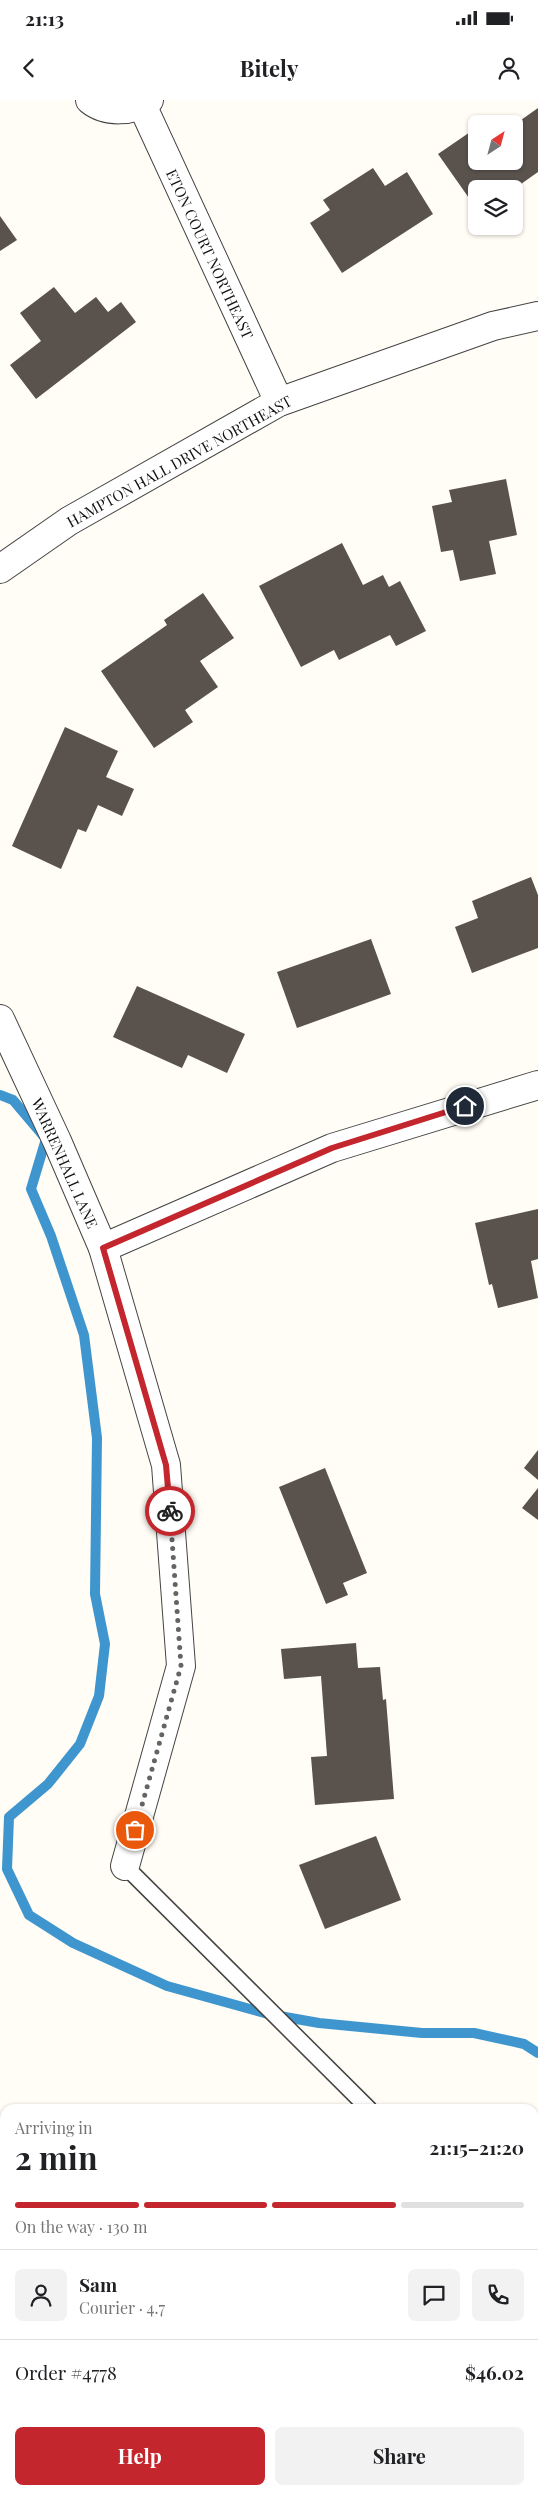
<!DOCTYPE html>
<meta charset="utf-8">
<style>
:root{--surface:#fff;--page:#f2f2f2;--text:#202124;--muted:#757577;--line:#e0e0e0;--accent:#c4262e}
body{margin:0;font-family:"Playfair Display",serif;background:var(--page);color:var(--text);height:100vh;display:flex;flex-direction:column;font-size:19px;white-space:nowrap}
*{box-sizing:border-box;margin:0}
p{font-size:16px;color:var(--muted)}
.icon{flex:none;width:28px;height:28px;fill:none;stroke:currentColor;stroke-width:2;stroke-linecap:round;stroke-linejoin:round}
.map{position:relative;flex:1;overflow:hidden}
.sheet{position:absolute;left:0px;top:2004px;width:539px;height:391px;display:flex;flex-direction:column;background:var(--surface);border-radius:15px 15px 0 0;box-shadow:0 1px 4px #0004}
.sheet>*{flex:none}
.needle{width:32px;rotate:36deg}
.tools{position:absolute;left:468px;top:15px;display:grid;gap:10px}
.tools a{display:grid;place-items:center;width:55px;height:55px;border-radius:8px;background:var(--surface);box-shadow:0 1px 4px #0004;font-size:25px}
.pin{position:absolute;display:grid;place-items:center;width:42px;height:42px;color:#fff;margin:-21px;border:2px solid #fff;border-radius:50%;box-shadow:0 1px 5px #0007}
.courier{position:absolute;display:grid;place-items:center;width:50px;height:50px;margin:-25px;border:4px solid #c4262e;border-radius:50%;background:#fff;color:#222;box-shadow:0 1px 6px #0007}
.overview em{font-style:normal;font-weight:700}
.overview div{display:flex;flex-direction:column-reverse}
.overview{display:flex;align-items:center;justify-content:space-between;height:85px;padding:0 15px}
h1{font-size:32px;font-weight:700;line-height:38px}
.bar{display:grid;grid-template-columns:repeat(4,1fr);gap:8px 5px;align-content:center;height:60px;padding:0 15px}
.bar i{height:6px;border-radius:4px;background:var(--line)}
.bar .current{background:var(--accent)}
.bar p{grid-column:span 4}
.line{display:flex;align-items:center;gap:12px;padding:0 15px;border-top:1px solid var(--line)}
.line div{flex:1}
.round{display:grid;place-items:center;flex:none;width:52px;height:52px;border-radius:8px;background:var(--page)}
.cta{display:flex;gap:10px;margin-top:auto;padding:10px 15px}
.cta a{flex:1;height:58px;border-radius:8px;background:var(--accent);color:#fff;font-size:20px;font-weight:700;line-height:58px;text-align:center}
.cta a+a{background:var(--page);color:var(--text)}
.status{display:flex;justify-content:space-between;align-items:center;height:35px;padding:0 25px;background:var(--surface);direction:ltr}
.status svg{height:14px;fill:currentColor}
header{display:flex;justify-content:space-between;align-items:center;height:65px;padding:0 15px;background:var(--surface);font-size:22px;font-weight:700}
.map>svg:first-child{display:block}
.green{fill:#d5ebbd}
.pitch{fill:#e6f2cf}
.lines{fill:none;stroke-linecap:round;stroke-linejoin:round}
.stream{stroke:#3f96cf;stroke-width:10}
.building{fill:#5a524d}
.service-casing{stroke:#444;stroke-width:18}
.minor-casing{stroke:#444;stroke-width:30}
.service{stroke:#fff;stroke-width:15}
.minor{stroke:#fff;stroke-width:28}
.done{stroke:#646461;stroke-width:5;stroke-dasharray:0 9}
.route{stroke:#c4262e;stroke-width:6}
.labels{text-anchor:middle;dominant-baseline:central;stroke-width:5;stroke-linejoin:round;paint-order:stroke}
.street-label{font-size:15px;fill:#111;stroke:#fff}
</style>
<div class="status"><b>21:13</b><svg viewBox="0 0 49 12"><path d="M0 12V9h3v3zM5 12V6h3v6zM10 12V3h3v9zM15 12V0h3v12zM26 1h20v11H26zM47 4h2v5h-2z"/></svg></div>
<header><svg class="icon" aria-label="back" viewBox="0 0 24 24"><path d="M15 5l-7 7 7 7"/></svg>Bitely<svg class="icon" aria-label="person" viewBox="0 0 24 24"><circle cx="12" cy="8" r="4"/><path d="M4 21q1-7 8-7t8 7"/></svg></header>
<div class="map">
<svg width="538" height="2394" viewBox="0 0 538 2394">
<rect width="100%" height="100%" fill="#fffdf5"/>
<path class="green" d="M538,2094V2292L534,2288V2098Z"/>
<path class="pitch" d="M538,2108V2188L534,2193V2112Z"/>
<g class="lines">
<path class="stream" d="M0,995L13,1000L46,1039L31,1089L51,1136L84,1235L97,1338L95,1494L105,1544L99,1596L80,1644L48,1684L9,1717L7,1769L29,1815L73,1843L167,1886L268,1914L319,1923L422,1933H474L524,1944L538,1953"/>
</g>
<g class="building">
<path d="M538,8V72L514,89H476V108L438,54L476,28V61H514V25Z"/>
<path d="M373,68L385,86L407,72L433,114L342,173L310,123L330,110L323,100Z"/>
<path d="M0,116L17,140L0,151Z"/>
<path d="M54,187L75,213L96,197L108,212L121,202L136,222L36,299L10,265L41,241L20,213Z"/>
<path d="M506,379L517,435L489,441L496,474L460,481L453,450L441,452L432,406L452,402L449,390Z"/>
<path d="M342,443L363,485L383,475L389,487L400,481L426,531L396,546L390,535L339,560L334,550L301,567L259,486Z"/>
<path d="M203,493L234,538L200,561L218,587L185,610L193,622L154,648L101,571L167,525L164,520Z"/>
<path d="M65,627L118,651L106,677L134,689L122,716L98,705L86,732L78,729L61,769L12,746Z"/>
<path d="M531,777L538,795V848L472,873L455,827L478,818L472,801Z"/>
<path d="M371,839L391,894L297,928L277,872Z"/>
<path d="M137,886L245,934L227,973L188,955L182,968L113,937Z"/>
<path d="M538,1109V1159L531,1161L538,1198L498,1208L492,1184L489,1185L475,1123Z"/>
<path d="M538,1350V1380L524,1368Z"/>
<path d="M325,1368L367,1473L343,1483L348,1495L326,1504L279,1387Z"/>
<path d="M538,1388V1420L522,1408Z"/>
<path d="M356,1543L358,1568L380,1567L383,1600L386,1599L394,1699L315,1705L311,1657L327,1656L321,1576L284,1579L281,1549Z"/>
<path d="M376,1736L401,1800L325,1829L299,1765Z"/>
<path d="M65,2390H101L99,2394H75Z"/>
</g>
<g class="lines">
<g class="service-casing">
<path id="service" d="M125,1766L369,2009"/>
</g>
<g class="minor-casing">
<g id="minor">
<path d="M90,0C106,13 133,12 149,0"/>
<path d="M142,5L279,302"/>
<path d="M0,469L69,421L279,302L493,226L538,216"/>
<path d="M0,919L57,1041L103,1148L166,1365L181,1566L125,1766"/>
<path d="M103,1148L332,1048L538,985"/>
</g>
</g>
<use href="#service" class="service"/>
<use href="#minor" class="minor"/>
</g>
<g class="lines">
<path class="done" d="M135,1730L181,1566L170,1411"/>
<path class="route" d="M170,1411L166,1365L103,1148L332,1048L465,1006"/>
</g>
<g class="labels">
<g class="street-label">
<text transform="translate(210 154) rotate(65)">ETON COURT NORTHEAST</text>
<text transform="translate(179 361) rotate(-29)">HAMPTON HALL DRIVE NORTHEAST</text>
<text transform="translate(65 1063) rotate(66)">WARRENHALL LANE</text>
</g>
</g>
</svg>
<div class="tools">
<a><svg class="needle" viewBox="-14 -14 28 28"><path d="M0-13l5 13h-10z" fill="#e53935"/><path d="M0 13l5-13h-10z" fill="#757577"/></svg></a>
<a><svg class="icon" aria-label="layers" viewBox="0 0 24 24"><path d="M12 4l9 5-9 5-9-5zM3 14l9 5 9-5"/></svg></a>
</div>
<div class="pin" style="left:135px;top:1730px;background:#ea580c"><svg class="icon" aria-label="bag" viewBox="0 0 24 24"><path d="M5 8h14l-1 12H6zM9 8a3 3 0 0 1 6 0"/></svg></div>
<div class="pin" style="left:465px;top:1006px;background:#1f2937"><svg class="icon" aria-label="home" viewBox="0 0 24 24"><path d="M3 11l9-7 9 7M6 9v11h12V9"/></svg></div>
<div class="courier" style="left:170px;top:1411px"><svg class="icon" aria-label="bike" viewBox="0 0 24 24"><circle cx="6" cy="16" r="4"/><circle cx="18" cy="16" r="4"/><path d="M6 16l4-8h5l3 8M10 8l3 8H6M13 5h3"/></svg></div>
<section class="sheet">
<div class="overview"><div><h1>2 min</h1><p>Arriving in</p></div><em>21:15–21:20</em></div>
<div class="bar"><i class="current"></i><i class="current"></i><i class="current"></i><i></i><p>On the way · 130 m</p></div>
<div class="line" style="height:90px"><a class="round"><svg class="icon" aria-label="person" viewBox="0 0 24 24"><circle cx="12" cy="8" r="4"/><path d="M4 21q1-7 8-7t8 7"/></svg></a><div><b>Sam</b><p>Courier · 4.7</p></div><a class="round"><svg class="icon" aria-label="chat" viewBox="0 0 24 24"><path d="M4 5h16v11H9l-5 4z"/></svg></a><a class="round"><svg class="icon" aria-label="phone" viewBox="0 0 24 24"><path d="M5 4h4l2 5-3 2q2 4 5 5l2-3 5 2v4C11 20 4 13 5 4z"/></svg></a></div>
<div class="line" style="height:65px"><div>Order #4778</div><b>$46.02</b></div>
<div class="cta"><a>Help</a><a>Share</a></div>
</section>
</div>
